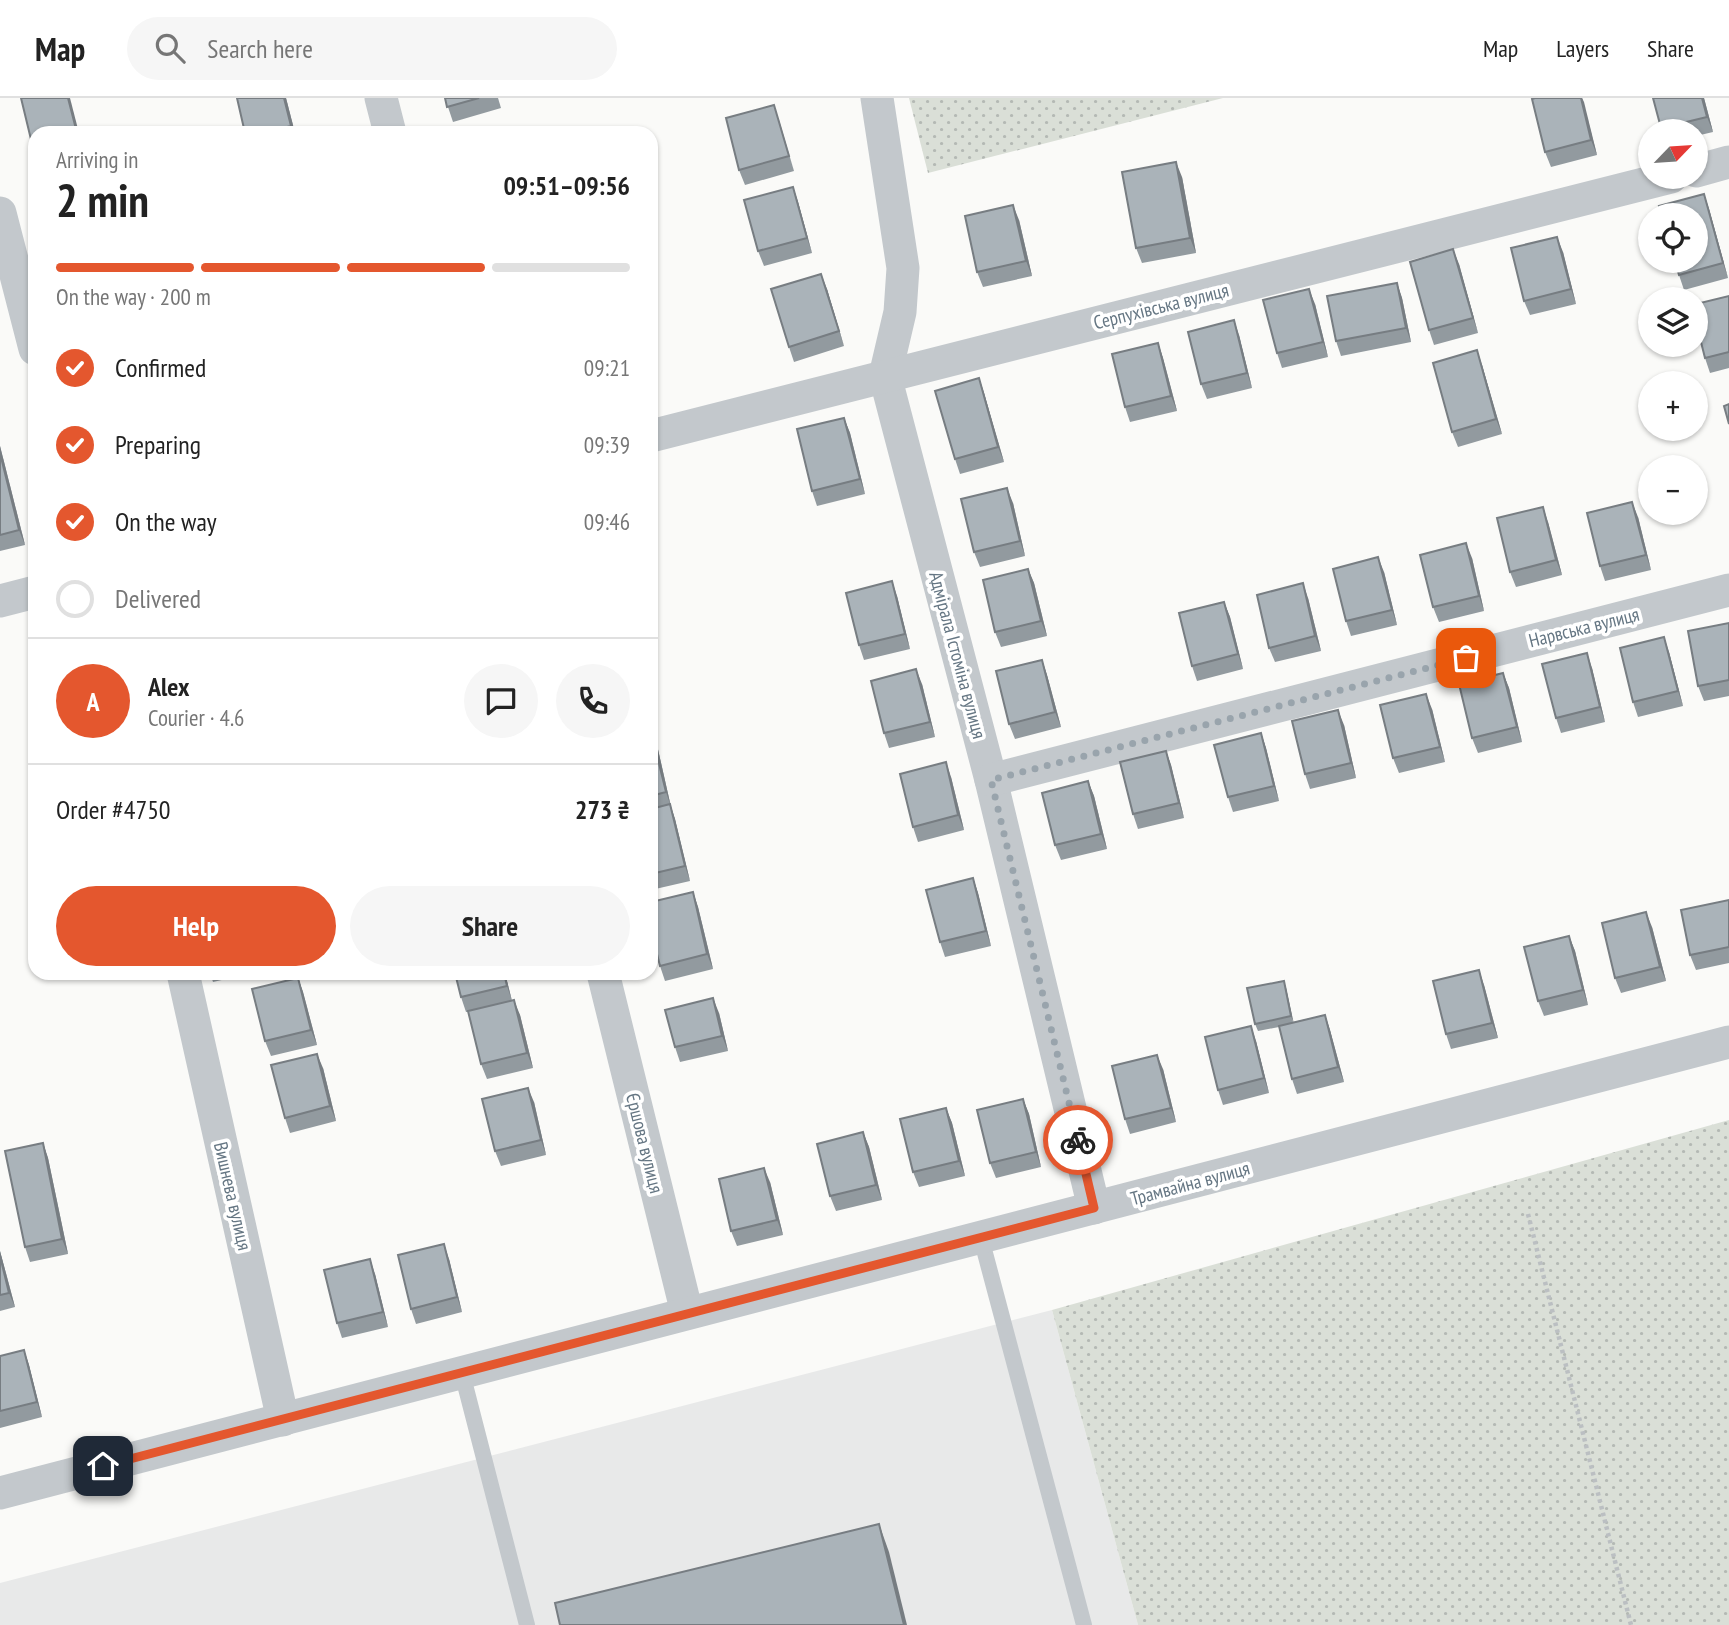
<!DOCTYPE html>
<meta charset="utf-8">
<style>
:root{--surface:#fff;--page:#f6f6f6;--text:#222;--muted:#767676;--line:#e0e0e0;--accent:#e4572e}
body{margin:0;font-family:"PT Sans Narrow",sans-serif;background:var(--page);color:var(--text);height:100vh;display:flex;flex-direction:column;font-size:26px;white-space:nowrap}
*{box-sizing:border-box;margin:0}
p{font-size:23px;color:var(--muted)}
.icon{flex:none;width:38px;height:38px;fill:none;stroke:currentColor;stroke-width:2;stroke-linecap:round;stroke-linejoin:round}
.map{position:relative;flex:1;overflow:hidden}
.drawer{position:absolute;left:28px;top:28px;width:630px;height:854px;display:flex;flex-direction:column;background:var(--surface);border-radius:21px;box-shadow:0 2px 5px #0004}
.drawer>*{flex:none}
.needle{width:46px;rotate:65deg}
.controls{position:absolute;left:1638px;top:21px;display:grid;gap:14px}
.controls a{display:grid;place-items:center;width:70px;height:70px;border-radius:50%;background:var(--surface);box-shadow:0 2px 5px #0004;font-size:35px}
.pin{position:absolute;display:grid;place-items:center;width:60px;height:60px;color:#fff;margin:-30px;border-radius:14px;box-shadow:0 4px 10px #0006}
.courier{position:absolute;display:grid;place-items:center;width:70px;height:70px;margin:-35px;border:5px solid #e4572e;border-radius:50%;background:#fff;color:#222;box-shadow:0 2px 9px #0007}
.summary em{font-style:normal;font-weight:700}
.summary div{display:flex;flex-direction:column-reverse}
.summary{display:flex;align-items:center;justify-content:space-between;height:119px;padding:0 28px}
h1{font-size:46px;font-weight:700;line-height:52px}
.bar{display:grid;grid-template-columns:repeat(4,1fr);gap:10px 7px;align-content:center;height:84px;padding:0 28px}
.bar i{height:9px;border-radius:5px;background:var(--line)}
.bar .selected{background:var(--accent)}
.bar p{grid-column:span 4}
.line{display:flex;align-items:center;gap:18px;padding:0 28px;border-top:2px solid var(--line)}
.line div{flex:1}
.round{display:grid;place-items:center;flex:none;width:74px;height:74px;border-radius:37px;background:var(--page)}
ol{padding:0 28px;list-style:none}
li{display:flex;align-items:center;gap:21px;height:77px}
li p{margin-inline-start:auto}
li .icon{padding:7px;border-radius:50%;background:var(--accent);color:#fff;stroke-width:4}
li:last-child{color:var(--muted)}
li i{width:38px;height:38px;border:4px solid var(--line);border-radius:50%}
.cta{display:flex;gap:14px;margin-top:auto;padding:14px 28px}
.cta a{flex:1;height:80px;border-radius:42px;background:var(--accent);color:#fff;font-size:28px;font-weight:700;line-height:80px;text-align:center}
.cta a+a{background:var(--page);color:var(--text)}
header{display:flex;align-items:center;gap:42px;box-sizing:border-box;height:98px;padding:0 35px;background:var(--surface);border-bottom:2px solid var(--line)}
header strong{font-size:33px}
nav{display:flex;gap:38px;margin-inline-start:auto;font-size:24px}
.search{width:490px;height:63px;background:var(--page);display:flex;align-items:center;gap:18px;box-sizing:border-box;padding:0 24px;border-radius:38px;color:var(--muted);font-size:26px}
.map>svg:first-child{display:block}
.built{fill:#e8e9e9}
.garden{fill:url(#garden-dots)}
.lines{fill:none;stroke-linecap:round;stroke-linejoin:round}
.path{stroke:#bbbfc2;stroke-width:4.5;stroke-dasharray:3.5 3.5;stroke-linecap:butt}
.lane{stroke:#c3c8cc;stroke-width:16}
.street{stroke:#c3c8cc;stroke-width:33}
.wall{fill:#929a9f}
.shaded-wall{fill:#777d82}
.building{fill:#aab3b9;stroke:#777d82;stroke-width:2}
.done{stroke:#99a4ac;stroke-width:7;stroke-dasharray:0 12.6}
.route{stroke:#e4572e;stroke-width:9}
.labels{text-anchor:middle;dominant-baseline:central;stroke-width:7;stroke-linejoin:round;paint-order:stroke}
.street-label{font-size:19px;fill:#657683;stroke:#fff}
</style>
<header>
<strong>Map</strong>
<div class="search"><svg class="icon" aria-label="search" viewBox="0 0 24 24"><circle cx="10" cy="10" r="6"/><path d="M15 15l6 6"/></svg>Search here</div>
<nav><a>Map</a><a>Layers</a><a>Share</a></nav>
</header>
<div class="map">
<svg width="1729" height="1527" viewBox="0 0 1729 1527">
<defs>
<pattern id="garden-dots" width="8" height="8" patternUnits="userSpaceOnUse" patternTransform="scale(1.75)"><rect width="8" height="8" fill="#dadfd7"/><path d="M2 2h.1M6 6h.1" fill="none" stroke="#b4b9b4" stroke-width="1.8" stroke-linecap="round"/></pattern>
</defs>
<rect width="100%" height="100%" fill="#fafaf8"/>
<path class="built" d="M1052,1212L1138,1527H0V1485Z"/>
<g class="garden">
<path d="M909,0H1223L928,75Z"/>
<path d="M1729,1022V1527H1138L1052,1212Z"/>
</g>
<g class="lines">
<path class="path" d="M1528,1116L1631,1527"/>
<g class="lane">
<path d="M981,1140L1084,1527"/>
<path d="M462,1275L527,1527"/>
</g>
<g class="street">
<path d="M381,0L390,35"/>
<path d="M877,0L903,170L900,214L885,278L991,682L1094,1110"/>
<path d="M1696,73L1729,64"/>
<path d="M0,115L35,251"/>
<path d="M651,338L1671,79"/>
<path d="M0,503L35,494"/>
<path d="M991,682L1729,492"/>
<path d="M183,875L283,1322"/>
<path d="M603,875L687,1215"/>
<path d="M0,1395L1729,944"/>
</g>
</g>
<g class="wall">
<path d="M237,0H286L295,35H245Z"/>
<path d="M445,0H498L501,10L453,24Z"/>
<path d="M1535,0H1582L1597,57L1551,69L1545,54Z"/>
<path d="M1653,0H1704L1713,34L1696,38V33H1662Z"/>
<path d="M779,22L794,73L745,87L739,72Z"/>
<path d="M1182,79L1196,155L1142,165L1136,150Z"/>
<path d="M793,89L798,104L812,155L764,168L758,153Z"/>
<path d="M1704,96L1709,111L1728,180L1684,192L1679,177Z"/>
<path d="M1019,122L1032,178L983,189L977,174Z"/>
<path d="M1563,154L1576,206L1530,217L1524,203Z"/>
<path d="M1459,166L1478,235L1434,247L1429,232Z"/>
<path d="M1397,185L1402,200L1411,244L1341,258L1336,243Z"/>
<path d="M827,191L844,248L794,264L789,249Z"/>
<path d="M1729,198V270L1710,275L1705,260Z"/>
<path d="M1315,206L1328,259L1282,270L1277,255Z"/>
<path d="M1239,237L1252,290L1207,301L1201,286Z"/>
<path d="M1158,245L1163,260L1177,313L1130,324L1125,309Z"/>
<path d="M1482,267L1502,336L1458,349L1452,334Z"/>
<path d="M979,280L984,295L1004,364L960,376L955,361Z"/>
<path d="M844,320L850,335L865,396L817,408L812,393Z"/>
<path d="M0,348L25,447L0,453Z"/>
<path d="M1013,405L1025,458L980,469L974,454Z"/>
<path d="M1638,419L1651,472L1605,483L1600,468Z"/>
<path d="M1548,424L1562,477L1516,489L1510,474Z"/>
<path d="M1472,460L1484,513L1439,524L1433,509Z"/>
<path d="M1028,471L1034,485L1047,538L1001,549L995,534Z"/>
<path d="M1384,474L1397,527L1351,538L1346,523Z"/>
<path d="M897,498L910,551L864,562L859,547Z"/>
<path d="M1308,500L1321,553L1275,564L1269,550Z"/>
<path d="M1224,504L1230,519L1243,571L1197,583L1192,568Z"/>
<path d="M1729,525V598L1704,603L1698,588Z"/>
<path d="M1669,554L1683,608L1638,619L1633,604Z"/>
<path d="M1042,562L1047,577L1061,629L1015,641L1009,626Z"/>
<path d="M1592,570L1605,624L1561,635L1556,620Z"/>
<path d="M1503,575L1509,590L1522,644L1478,655L1472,640Z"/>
<path d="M922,586L935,639L889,650L884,635Z"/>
<path d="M1432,611L1445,664L1399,675L1393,660Z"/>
<path d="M1344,627L1356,680L1310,691L1305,676Z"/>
<path d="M651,632L657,647L671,709L675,721L690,783L651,792Z"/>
<path d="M1261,635L1266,650L1279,703L1233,714L1228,699Z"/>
<path d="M1166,653L1171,667L1184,720L1138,731L1133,716Z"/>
<path d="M951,679L964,732L918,744L913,729Z"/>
<path d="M1088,683L1094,698L1107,751L1061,762L1055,747Z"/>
<path d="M973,780L978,795L991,848L945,859L940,844Z"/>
<path d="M693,794L698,809L713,871L665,883L660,868Z"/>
<path d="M1729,802V865L1696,872L1690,857Z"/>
<path d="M1652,829L1666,883L1621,895L1615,880Z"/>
<path d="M1569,838L1575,853L1588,907L1544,918L1538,903Z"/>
<path d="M210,875H252L213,884Z"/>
<path d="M455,875H505L512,903L520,917L533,970L487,981L481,966L468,914H466L461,899Z"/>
<path d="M298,880L303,894L317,947L271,958L265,943Z"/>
<path d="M1484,887L1498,940L1451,951L1446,936Z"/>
<path d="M1286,890L1293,924L1325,917L1330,932L1344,984L1297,996L1292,981L1279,929L1258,933L1255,926Z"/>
<path d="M719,915L728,953L680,964L675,949Z"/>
<path d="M1256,943L1269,995L1223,1007L1218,992Z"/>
<path d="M323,970L336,1023L290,1035L285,1020Z"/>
<path d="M1163,971L1176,1024L1130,1036L1125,1021Z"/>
<path d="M1023,1001L1029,1016L1041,1069L996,1080L990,1065Z"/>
<path d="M534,1004L546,1057L501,1068L495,1053Z"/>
<path d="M946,1010L952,1025L965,1078L919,1089L913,1074Z"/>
<path d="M863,1034L869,1049L882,1102L836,1113L830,1098Z"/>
<path d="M43,1045L48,1060L68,1156L30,1164L25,1149Z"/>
<path d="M770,1084L783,1137L737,1148L731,1133Z"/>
<path d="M0,1153L15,1209L0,1213Z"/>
<path d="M449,1161L462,1214L416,1226L411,1211Z"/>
<path d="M375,1176L388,1229L342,1240L337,1225Z"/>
<path d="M24,1252L29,1267L42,1319L0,1330V1258Z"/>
</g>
<g class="shaded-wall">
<path d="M68,0H70L79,35H77Z"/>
<path d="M284,0H286L295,35L291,28Z"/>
<path d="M1581,0H1582L1584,4L1597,57L1591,42Z"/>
<path d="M1702,0H1704L1713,34L1707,19Z"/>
<path d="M1176,64L1182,79L1196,155L1190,140Z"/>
<path d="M793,89L798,104L812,155L807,140Z"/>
<path d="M1704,96L1709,111L1728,180L1723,165Z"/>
<path d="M1013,107L1019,122L1032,178L1026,163Z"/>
<path d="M1557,139L1563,154L1576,206L1571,191Z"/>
<path d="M1453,151L1459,166L1478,235L1473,220Z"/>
<path d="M821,176L827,191L844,248L839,233Z"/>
<path d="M1397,185L1402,200L1411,244L1406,230Z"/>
<path d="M1309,191L1315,206L1328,259L1323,244Z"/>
<path d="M1234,222L1239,237L1252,290L1247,275Z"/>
<path d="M1158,245L1163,260L1177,313L1171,298Z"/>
<path d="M1477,252L1482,267L1502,336L1496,321Z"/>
<path d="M979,280L984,295L1004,364L998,349Z"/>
<path d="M844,320L850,335L865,396L860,381Z"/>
<path d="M0,348L25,447L19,432L0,355Z"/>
<path d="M1007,390L1013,405L1025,458L1020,443Z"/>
<path d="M1632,404L1638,419L1651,472L1646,457Z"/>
<path d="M1543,409L1548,424L1562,477L1556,462Z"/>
<path d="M1466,445L1472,460L1484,513L1479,498Z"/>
<path d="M1378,459L1384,474L1397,527L1392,512Z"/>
<path d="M1028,471L1034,485L1047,538L1041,523Z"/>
<path d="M892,483L897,498L910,551L905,536Z"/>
<path d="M1303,485L1308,500L1321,553L1315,538Z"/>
<path d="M1224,504L1230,519L1243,571L1238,556Z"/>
<path d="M1664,539L1669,554L1683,608L1678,593Z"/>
<path d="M1587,555L1592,570L1605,624L1600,609Z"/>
<path d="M1042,562L1047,577L1061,629L1055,614Z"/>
<path d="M916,571L922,586L935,639L930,624Z"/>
<path d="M1503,575L1509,590L1522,644L1517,629Z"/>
<path d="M1426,596L1432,611L1445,664L1440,649Z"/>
<path d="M1338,612L1344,627L1356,680L1351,665Z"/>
<path d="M651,632L657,647L671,709L666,694Z"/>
<path d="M1261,635L1266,650L1279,703L1274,688Z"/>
<path d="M1166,653L1171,667L1184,720L1179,705Z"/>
<path d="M946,664L951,679L964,732L958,717Z"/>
<path d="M1088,683L1094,698L1107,751L1101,736Z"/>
<path d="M670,706L675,721L690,783L685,768Z"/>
<path d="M973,780L978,795L991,848L986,833Z"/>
<path d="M693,794L698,809L713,871L707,856Z"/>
<path d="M1646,814L1652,829L1666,883L1660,869Z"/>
<path d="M1569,838L1575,853L1588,907L1583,892Z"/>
<path d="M1479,872L1484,887L1498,940L1492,925Z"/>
<path d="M504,875H505L512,903L507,888Z"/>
<path d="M298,880L303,894L317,947L311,932Z"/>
<path d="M1284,883L1286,890L1294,926L1291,918Z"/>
<path d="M713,900L719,915L728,953L722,938Z"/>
<path d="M514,902L520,917L533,970L527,955Z"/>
<path d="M1325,917L1330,932L1344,984L1338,969Z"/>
<path d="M1251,928L1256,943L1269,995L1264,980Z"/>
<path d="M317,956L323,970L336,1023L330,1008Z"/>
<path d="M1157,957L1163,971L1176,1024L1171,1010Z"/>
<path d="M528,990L534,1004L546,1057L541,1042Z"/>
<path d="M1023,1001L1029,1016L1041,1069L1036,1054Z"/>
<path d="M946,1010L952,1025L965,1078L959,1063Z"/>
<path d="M863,1034L869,1049L882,1102L876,1087Z"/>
<path d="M43,1045L48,1060L68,1156L62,1141Z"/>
<path d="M764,1070L770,1084L783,1137L777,1122Z"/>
<path d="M444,1146L449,1161L462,1214L457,1199Z"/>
<path d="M0,1153L15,1209L9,1195L0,1158Z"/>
<path d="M370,1161L375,1176L388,1229L383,1214Z"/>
<path d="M24,1252L29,1267L42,1319L37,1304Z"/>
<path d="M879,1426L889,1454L907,1527H904Z"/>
</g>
<g class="building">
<path d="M21,0H68L77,35H35V58Z"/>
<path d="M237,0H284L291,28L264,35H245Z"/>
<path d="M445,0H479L447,9Z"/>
<path d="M1535,0H1581L1591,42L1545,54L1532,1Z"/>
<path d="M1653,0H1702L1707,19L1661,30Z"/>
<path d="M774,7L789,58L739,72L726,20Z"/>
<path d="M1176,64L1190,140L1136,150L1122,74Z"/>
<path d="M793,89L807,140L758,153L744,102Z"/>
<path d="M1704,96L1723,165L1679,177L1675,163H1696V117H1662L1659,108Z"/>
<path d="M1013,107L1026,163L977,174L965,118Z"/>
<path d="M1557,139L1571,191L1524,203L1511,150Z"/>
<path d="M1453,151L1473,220L1429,232L1410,164Z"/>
<path d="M821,176L839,233L789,249L771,191Z"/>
<path d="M1397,185L1406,230L1336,243L1327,198Z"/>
<path d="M1309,191L1323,244L1277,255L1263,202Z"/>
<path d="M1729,198V254L1705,260L1696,224V206Z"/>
<path d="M1234,222L1247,275L1201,286L1188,234Z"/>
<path d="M1158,245L1171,298L1125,309L1112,256Z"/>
<path d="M1477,252L1496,321L1452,334L1433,265Z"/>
<path d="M979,280L998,349L955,361L935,293Z"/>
<path d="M1729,306V326L1724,308Z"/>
<path d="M844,320L860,381L812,393L797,331Z"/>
<path d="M0,355L19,432L0,437Z"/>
<path d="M1007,390L1020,443L974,454L961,401Z"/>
<path d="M1632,404L1646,457L1600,468L1587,415Z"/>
<path d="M1543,409L1556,462L1510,474L1497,420Z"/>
<path d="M1466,445L1479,498L1433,509L1420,457Z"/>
<path d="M1378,459L1392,512L1346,523L1333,471Z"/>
<path d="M1028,471L1041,523L995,534L983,482Z"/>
<path d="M892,483L905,536L859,547L846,495Z"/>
<path d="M1303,485L1315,538L1269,550L1257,497Z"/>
<path d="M1224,504L1238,556L1192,568L1179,515Z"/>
<path d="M1729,525V582L1698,588L1688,533Z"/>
<path d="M1664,539L1678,593L1633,604L1620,550Z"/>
<path d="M1587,555L1600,609L1556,620L1542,566Z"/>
<path d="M1042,562L1055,614L1009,626L996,573Z"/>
<path d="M916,571L930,624L884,635L871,583Z"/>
<path d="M1503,575L1517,629L1472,640L1459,586Z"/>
<path d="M1426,596L1440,649L1393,660L1380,607Z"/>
<path d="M1338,612L1351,665L1305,676L1292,623Z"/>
<path d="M651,633L666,694L651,698Z"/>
<path d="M1261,635L1274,688L1228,699L1214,647Z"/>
<path d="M1166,653L1179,705L1133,716L1120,664Z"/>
<path d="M946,664L958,717L913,729L900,676Z"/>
<path d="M1088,683L1101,736L1055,747L1042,695Z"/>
<path d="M670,706L685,768L651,776V711Z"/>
<path d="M973,780L986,833L940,844L926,792Z"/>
<path d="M693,794L707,856L660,868L651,832V804Z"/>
<path d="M1729,802V849L1690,857L1681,812Z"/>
<path d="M1646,814L1660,869L1615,880L1602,825Z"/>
<path d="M1569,838L1583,892L1538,903L1524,849Z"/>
<path d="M1479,872L1492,925L1446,936L1433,883Z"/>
<path d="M455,875H504L507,888L461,899Z"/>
<path d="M298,880L311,932L265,943L252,891Z"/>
<path d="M1284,883L1291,918L1255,926L1247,890Z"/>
<path d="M713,900L722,938L675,949L665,912Z"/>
<path d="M514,902L527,955L481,966L468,913Z"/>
<path d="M1325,917L1338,969L1292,981L1279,928Z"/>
<path d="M1251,928L1264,980L1218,992L1205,939Z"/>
<path d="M317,956L330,1008L285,1020L271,967Z"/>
<path d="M1157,957L1171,1010L1125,1021L1112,968Z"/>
<path d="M528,990L541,1042L495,1053L482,1001Z"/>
<path d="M1023,1001L1036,1054L990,1065L977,1012Z"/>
<path d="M946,1010L959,1063L913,1074L900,1021Z"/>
<path d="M863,1034L876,1087L830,1098L817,1046Z"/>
<path d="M43,1045L62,1141L25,1149L5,1053Z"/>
<path d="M764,1070L777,1122L731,1133L719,1081Z"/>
<path d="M444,1146L457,1199L411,1211L398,1157Z"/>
<path d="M0,1158L9,1195L0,1197Z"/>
<path d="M370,1161L383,1214L337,1225L324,1172Z"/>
<path d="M24,1252L37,1304L0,1313V1258Z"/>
<path d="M879,1426L904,1527H560L555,1505Z"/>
</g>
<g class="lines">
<path class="done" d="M1078,1042L991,682L1466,560"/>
<path class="route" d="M103,1368L1094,1110L1078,1042"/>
</g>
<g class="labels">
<g class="street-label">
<text transform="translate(1161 208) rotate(-14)">Серпухівська вулиця</text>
<text transform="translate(1584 529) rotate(-14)">Нарвська вулиця</text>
<text transform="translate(958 557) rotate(75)">Адмірала Істоміна вулиця</text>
<text transform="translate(645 1045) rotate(76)">Єршова вулиця</text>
<text transform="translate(1190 1085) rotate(-15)">Трамвайна вулиця</text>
<text transform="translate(233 1098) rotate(77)">Вишнева вулиця</text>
</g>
</g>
</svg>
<div class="controls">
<a><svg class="needle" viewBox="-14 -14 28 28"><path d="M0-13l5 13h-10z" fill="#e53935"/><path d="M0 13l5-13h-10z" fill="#767676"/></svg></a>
<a><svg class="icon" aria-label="locate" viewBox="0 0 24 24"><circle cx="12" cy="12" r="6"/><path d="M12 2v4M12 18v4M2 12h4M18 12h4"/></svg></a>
<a><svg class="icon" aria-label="layers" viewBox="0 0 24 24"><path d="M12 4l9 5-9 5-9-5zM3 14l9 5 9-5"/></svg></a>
<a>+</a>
<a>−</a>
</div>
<div class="pin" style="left:1466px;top:560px;background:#ea580c"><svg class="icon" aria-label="bag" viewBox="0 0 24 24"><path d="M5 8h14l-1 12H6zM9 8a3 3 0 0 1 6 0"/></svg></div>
<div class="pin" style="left:103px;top:1368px;background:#1f2937"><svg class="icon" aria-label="home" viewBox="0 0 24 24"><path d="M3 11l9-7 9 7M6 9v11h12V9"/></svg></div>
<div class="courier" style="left:1078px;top:1042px"><svg class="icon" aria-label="bike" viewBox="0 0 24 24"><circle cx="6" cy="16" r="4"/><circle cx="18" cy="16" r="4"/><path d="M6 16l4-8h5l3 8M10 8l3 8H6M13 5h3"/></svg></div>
<section class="drawer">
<div class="summary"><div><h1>2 min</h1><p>Arriving in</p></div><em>09:51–09:56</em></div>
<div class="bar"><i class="selected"></i><i class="selected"></i><i class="selected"></i><i></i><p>On the way · 200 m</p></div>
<ol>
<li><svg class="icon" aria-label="check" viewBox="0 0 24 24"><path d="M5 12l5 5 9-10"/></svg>Confirmed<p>09:21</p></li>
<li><svg class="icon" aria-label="check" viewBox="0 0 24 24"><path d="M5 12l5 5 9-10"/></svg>Preparing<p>09:39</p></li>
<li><svg class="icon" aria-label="check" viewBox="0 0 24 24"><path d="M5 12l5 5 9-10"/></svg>On the way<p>09:46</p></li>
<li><i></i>Delivered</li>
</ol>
<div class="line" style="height:126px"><b class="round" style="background:var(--accent);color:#fff">A</b><div><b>Alex</b><p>Courier · 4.6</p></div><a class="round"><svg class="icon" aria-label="chat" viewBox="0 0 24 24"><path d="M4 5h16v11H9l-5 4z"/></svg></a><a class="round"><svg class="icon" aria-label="phone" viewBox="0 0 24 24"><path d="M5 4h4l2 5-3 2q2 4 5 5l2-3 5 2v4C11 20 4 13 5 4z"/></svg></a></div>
<div class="line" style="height:91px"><div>Order #4750</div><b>273 ₴</b></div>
<div class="cta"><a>Help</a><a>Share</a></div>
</section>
</div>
